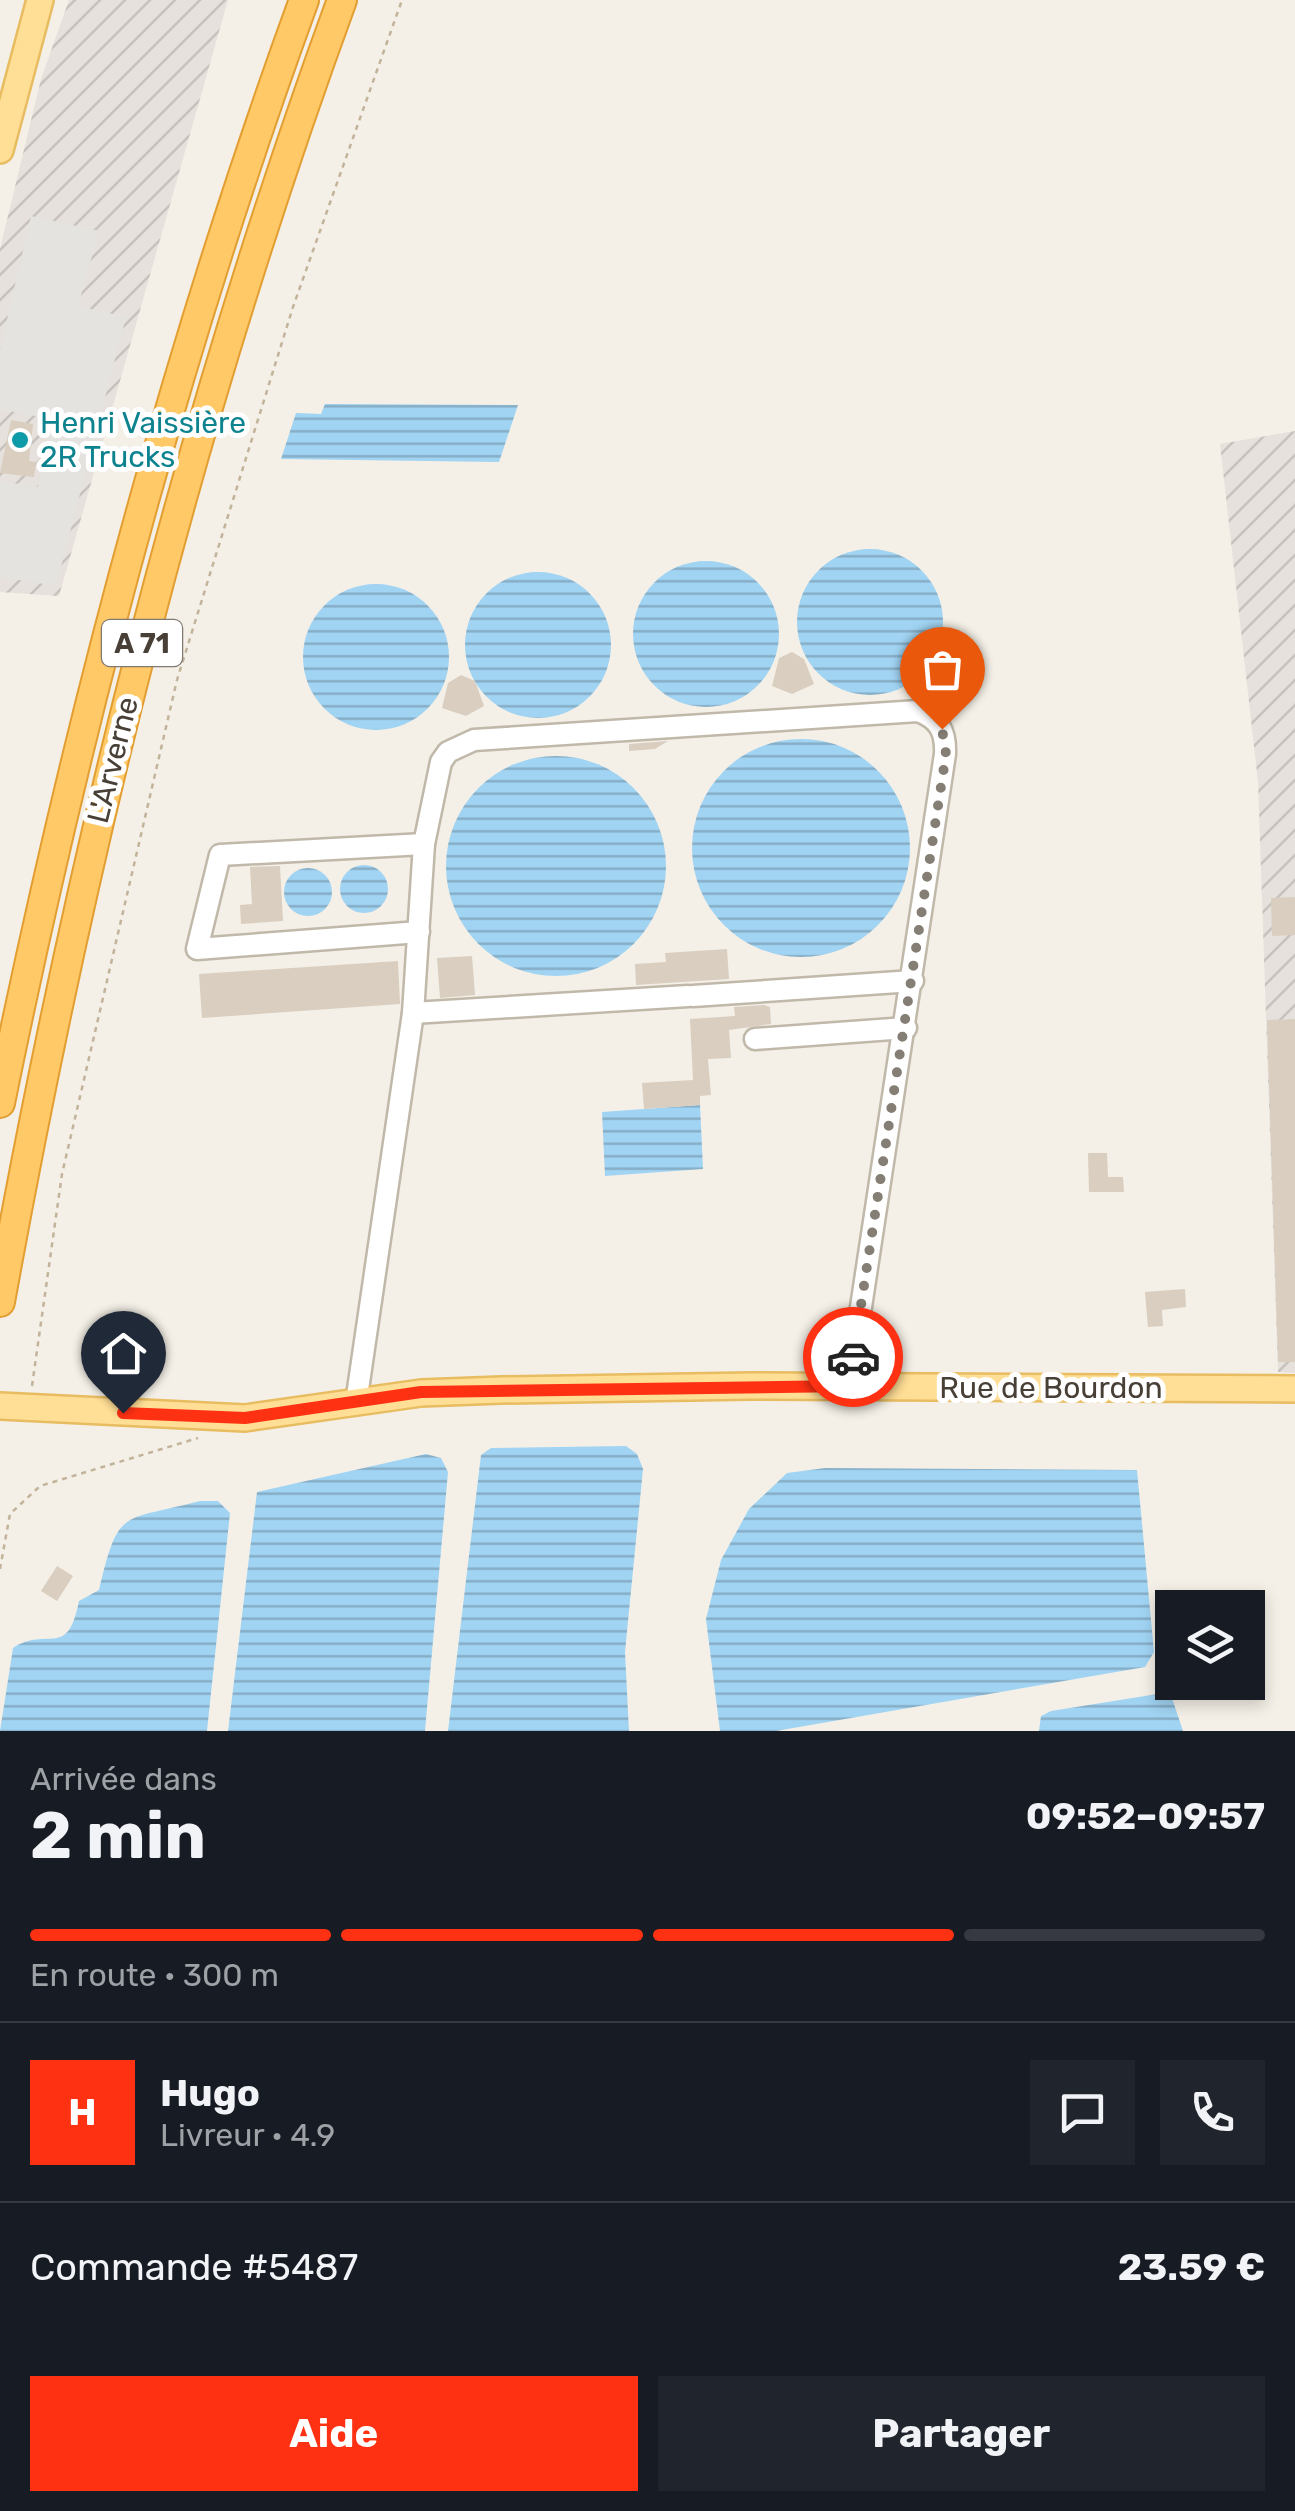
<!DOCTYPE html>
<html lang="fr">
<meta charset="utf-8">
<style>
:root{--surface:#171b24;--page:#20242c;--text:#f1f3f6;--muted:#9ea1a6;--line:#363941;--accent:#ff3113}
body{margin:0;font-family:Rubik,sans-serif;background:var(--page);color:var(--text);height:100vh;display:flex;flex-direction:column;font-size:38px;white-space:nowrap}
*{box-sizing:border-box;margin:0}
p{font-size:32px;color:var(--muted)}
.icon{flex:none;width:55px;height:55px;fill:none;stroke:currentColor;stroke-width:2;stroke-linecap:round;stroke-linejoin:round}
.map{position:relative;height:1731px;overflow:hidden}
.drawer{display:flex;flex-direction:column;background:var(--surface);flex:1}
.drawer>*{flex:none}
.controls{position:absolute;left:1155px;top:1590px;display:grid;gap:20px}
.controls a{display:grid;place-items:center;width:110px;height:110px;border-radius:0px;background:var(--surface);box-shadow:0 5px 15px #0003;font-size:50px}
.pin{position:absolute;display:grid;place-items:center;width:85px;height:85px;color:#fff;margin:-102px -42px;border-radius:50% 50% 50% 0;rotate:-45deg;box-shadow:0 0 10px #0007}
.pin .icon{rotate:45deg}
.courier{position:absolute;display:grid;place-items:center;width:100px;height:100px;margin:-50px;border:8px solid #ff3113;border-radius:50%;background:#fff;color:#222;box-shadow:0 2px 12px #0007}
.headline em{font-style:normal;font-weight:700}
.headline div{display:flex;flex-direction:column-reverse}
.headline{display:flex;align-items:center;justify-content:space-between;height:170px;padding:0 30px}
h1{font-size:65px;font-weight:700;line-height:75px}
.bar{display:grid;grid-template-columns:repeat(4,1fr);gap:15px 10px;align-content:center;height:120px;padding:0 30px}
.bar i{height:12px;border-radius:8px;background:var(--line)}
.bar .on{background:var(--accent)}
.bar p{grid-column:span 4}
.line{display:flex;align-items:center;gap:25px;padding:0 30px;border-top:2px solid var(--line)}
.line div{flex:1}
.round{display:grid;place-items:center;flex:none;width:105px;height:105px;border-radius:0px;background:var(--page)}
.action{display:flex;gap:20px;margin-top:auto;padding:20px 30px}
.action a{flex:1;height:115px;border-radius:0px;background:var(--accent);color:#fff;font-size:40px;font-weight:700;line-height:115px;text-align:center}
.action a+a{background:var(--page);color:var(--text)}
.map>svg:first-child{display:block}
.industrial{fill:url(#industrial-furrows)}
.parking{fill:#e5e3df}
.water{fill:url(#water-rules)}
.building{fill:#d9cebf}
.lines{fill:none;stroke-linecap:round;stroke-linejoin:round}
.minor-casing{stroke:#c0b8a9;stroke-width:25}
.major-casing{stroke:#e8bc61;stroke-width:30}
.highway-casing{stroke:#e39e32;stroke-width:32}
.path{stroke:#c2b39a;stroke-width:2.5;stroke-dasharray:5 5;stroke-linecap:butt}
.minor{stroke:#fff;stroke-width:20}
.major{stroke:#ffde95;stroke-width:25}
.highway{stroke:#ffc967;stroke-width:28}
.done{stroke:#847e74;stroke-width:10;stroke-dasharray:0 18}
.route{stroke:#ff3113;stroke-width:12}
.culture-dot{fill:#0f9aa8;stroke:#fff;stroke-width:4}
.labels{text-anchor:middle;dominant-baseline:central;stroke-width:10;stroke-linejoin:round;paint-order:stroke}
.shield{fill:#fff;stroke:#7f7972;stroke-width:2.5}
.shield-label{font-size:28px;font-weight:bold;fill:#484036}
.culture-label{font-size:30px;fill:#0d838f;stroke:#fff;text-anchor:start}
.street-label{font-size:30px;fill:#484036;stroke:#fff}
</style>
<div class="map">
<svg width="1295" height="1731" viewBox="0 0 1295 1731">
<defs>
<pattern id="industrial-furrows" width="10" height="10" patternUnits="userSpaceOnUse" patternTransform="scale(2.5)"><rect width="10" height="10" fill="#e6e1dc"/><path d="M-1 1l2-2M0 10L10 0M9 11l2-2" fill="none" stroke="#c7c2bd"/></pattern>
<pattern id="water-rules" width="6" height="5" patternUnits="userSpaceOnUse" patternTransform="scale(2.5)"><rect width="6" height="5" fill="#a1d4f3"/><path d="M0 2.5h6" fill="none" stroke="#85adc6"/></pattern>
</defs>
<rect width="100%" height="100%" fill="#f4f0e7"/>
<g class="industrial">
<path d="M69,0H228L59,596L0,592V249L41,79Z"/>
<path d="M1295,431V1373L1278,1372L1258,782L1220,444Z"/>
</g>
<path class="parking" d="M31,216L99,231L78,306L126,317L56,586L0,577V481L38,487L50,419L0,409V350Z"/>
<g class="water">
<path d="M325,404L518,405L499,462L281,459L296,413L321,414Z"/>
<circle cx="870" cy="622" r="73"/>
<circle cx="706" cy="634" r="73"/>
<circle cx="538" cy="645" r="73"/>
<circle cx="376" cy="657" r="73"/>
<circle cx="801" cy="848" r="109"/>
<circle cx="556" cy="866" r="110"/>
<circle cx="364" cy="889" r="24"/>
<circle cx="308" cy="892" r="24"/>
<path d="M700,1105L703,1169L605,1176L602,1112Z"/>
<path d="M626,1446L637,1454L643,1469L625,1652L629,1731H448L481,1455L491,1448Z"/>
<path d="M426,1454L441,1458L448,1472L425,1731H228L257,1492Z"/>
<path d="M825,1468L1137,1470L1154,1652L1145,1667L776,1731H720L706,1619L721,1560L749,1509L787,1473Z"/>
<path d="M200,1501H218L230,1513L207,1731H0L13,1648C48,1625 67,1661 79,1601L99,1590C119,1506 121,1522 200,1501Z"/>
<path d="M1170,1692L1183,1731H1039L1041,1716L1051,1711Z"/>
</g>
<g class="building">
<path d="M11,420L33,424L29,461L36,462L34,477L0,473Z"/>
<path d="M792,652L804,659L814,684L792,694L772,686L779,658Z"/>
<path d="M461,675L475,681L484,706L466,716L442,708L448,683Z"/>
<path d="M668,741L655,749L629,751V744Z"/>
<path d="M280,866L283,921L241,924L240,905L252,904L250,867Z"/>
<path d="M1295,897V935L1272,936L1271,898Z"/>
<path d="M727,949L729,979L636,985L635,964L666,962L665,953Z"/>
<path d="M472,956L475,995L440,998L437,958Z"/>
<path d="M398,961L400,1004L202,1018L199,974Z"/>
<path d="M764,1005L770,1007L771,1024L729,1030L731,1058L708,1059L711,1095L700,1096V1105L644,1109L642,1083L693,1080L690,1019L735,1016L734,1007Z"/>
<path d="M1295,1019V1362H1278L1267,1020Z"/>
<path d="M1088,1153H1107L1108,1177H1123L1124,1192H1089Z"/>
<path d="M1185,1289L1186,1307L1162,1310L1163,1326L1148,1327L1145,1292Z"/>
<path d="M57,1566L73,1576L57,1601L41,1591Z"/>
</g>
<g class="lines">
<g class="minor-casing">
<g id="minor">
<path d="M419,932L197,949L220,855L424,844"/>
<path d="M693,996L913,981"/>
<path d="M413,1013L688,996"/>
<path d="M755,1039L906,1028"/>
<path d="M356,1403L413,1013L424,844L441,762L448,752L474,740L918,711C939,719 946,731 945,754L849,1386"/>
</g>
</g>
<g class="major-casing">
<g id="major">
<path d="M0,150L40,0"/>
<path d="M0,1406L245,1418L421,1393L501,1390L751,1386L1295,1389"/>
</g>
</g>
<g class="highway-casing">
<g id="highway">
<path d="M0,1103C76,729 173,359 304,0"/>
<path d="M0,1302C80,859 187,423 342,0"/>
</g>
</g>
<g class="path">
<path d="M32,1386L62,1174L177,680L293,307L402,0"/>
<path d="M0,1569L10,1514L40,1486L198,1438"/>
</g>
<use href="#minor" class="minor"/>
<use href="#major" class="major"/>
<use href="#highway" class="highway"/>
</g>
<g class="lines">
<path class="done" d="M853,1357L946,754L942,729"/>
<path class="route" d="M123,1413L245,1418L421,1392L849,1386L853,1357"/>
</g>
<circle class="culture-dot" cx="20" cy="440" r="10"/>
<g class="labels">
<rect class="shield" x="102" y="620" width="80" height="46" rx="8"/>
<g class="shield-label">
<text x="142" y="643">A 71</text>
</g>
<g class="culture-label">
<text x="40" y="423">Henri Vaissière<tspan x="40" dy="34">2R Trucks</tspan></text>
</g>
<g class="street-label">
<text transform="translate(113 760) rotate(-76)">L'Arverne</text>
<text x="1051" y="1388">Rue de Bourdon</text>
</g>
</g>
</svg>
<div class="controls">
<a><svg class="icon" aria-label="layers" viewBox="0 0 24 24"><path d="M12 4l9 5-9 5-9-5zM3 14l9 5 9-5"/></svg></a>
</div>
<div class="pin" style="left:942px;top:729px;background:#ea580c"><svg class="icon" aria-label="bag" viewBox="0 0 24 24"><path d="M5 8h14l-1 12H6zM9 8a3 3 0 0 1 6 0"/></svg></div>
<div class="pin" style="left:123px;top:1413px;background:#1f2937"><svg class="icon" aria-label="home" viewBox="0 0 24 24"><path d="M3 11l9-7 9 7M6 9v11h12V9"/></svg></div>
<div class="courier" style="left:853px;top:1357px"><svg class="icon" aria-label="car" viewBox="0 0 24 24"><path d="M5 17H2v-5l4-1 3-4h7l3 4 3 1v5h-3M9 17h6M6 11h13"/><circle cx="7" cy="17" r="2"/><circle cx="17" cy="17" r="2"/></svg></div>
</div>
<section class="drawer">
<div class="headline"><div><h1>2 min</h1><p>Arrivée dans</p></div><em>09:52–09:57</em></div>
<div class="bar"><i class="on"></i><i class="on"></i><i class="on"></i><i></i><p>En route · 300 m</p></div>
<div class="line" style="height:180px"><b class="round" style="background:var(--accent);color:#fff">H</b><div><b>Hugo</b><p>Livreur · 4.9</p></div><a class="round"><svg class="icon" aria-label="chat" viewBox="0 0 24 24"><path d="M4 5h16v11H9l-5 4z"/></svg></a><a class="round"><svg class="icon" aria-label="phone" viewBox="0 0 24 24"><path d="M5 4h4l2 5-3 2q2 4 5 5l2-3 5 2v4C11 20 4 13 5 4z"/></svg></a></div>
<div class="line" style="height:130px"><div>Commande #5487</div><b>23.59 €</b></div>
<div class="action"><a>Aide</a><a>Partager</a></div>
</section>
